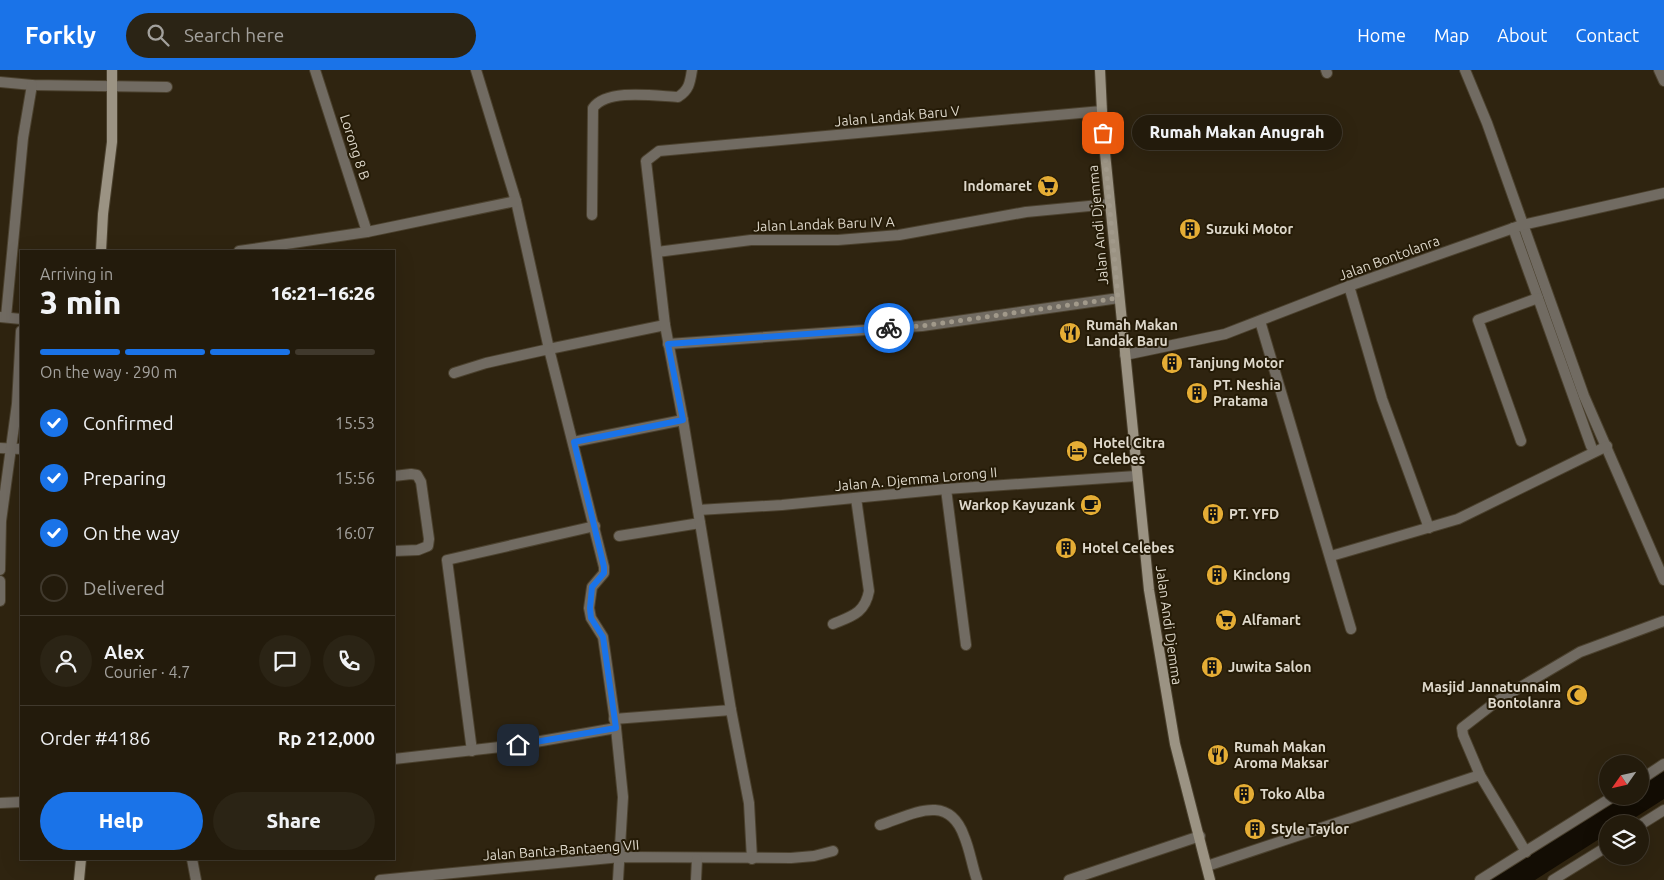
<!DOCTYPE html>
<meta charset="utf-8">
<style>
:root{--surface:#231b0c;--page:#2b2415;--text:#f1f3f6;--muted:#a3a19d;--line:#40392d;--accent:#1a73e8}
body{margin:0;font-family:Ubuntu,sans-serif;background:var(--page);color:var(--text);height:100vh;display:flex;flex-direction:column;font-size:19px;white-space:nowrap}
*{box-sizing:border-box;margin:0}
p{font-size:16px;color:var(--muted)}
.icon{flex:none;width:28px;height:28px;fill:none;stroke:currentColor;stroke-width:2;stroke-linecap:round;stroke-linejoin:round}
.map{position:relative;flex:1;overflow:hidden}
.details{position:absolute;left:20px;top:180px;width:375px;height:610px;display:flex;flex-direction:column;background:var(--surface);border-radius:0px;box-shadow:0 5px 20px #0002,0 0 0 1px var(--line)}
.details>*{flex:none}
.needle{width:32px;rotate:236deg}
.tools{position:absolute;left:1599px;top:685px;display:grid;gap:10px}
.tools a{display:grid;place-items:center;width:50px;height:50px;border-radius:50%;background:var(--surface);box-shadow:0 5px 20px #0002,0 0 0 1px var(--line);font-size:25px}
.pin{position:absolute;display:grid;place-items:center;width:42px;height:42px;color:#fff;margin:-21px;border-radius:10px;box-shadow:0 2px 8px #0006}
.courier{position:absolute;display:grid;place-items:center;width:50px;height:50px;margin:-25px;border:4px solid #1a73e8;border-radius:50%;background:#fff;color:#222;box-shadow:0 1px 6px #0007}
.bubble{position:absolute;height:35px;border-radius:18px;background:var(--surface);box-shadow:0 5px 20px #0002,0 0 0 1px var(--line);font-size:16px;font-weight:800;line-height:35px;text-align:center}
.summary em{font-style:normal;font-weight:800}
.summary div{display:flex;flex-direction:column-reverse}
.summary{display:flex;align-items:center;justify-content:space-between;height:85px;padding:0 20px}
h1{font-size:32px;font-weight:800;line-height:38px}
.bar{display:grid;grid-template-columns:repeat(4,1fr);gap:8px 5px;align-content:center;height:60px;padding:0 20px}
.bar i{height:6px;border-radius:4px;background:var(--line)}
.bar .active{background:var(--accent)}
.bar p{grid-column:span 4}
.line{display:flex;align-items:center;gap:12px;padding:0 20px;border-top:1px solid var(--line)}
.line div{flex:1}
.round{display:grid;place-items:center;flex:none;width:52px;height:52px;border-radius:26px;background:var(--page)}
ol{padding:0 20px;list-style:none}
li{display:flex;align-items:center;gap:15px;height:55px}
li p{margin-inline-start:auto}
li .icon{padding:5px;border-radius:50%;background:var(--accent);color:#fff;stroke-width:4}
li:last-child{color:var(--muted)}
li i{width:28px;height:28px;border:2px solid var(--line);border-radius:50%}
.cta{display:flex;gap:10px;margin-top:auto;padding:10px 20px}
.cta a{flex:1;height:58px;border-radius:30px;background:var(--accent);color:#fff;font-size:20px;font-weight:800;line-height:58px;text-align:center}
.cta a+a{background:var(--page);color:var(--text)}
header{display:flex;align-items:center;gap:30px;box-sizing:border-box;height:70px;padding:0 25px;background:var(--accent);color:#fff}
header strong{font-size:24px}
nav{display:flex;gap:28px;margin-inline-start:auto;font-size:18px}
.search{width:350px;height:45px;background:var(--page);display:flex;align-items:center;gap:12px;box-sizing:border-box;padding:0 18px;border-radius:28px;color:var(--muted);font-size:19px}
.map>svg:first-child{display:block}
.water{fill:#130d04}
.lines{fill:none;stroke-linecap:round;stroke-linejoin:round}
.street-casing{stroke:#4b412e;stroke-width:12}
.secondary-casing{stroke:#4b412e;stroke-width:12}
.street{stroke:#716b62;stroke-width:10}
.secondary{stroke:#9b9383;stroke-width:10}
.done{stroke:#a1998a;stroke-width:5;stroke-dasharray:0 9}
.route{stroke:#1a73e8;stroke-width:6}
.labels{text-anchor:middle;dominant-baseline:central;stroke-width:4;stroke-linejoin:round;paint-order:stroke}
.street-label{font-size:14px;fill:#ded8cb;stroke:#251b07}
.poi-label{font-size:14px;font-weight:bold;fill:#ded8cb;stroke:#251b07;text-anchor:start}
</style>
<header>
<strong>Forkly</strong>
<div class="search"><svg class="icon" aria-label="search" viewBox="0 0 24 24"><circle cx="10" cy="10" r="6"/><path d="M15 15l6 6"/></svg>Search here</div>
<nav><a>Home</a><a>Map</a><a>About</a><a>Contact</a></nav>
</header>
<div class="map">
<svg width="1664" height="810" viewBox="0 0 1664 810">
<rect width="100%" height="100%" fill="#2f2410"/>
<path class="water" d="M1664,701V729L1625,754H1608L1607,764L1535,810H1487L1623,726H1640V716Z"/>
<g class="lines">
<g class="street-casing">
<g id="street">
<path d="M315,0L367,162"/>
<path d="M476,0L516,131L549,279L665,255"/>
<path d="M1326,0L1327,3"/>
<path d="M1465,0L1487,53L1584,326L1664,510"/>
<path d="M1659,0L1664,11"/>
<path d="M0,12L32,15L167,17"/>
<path d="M592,145L593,38C607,18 656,26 678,27C689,20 690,13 692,0"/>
<path d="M1513,158L1591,376"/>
<path d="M239,181L367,162L516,131"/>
<path d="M657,182L751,170H838L899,165L1026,142L1110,134"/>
<path d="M1349,216L1382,329L1429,458"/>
<path d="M0,247L21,249"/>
<path d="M6,247L23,68L32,15"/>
<path d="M1260,251L1351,559"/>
<path d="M668,274L922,256L1119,228"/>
<path d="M1125,285L1225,264L1349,216L1522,155L1664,123"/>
<path d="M454,303L486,293L549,279L604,497V503L592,517L589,538L591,548L603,567L616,658L623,727L618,810"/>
<path d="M1521,371L1478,250L1538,228"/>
<path d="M573,372L683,350"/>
<path d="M0,378L21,379"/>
<path d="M394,406L411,404L417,405L421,412L429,469L428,476L418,480L394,481"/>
<path d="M946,419L966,575"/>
<path d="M698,440L782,435L946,419L1136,406"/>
<path d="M619,466L700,453"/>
<path d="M1331,486L1458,449L1607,376"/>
<path d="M0,500L1,451L17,334L21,261"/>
<path d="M0,511V531"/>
<path d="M833,554C852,546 865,543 869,521L856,428"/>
<path d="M731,640L749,733L752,789"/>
<path d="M614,649L731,640L683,350L665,255L646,91L659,81L1102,41"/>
<path d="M472,681L447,490L595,456"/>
<path d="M394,689L518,675L616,658"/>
<path d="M1640,710L1664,694"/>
<path d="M0,733L21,732"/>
<path d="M880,755C912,745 948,722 964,766C970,780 972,796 977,810"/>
<path d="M1640,755L1664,740"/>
<path d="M1526,782L1480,705L1463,665L1462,658L1497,631L1580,582L1664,551"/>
<path d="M192,789L196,810"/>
<path d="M1207,796L1480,705"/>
<path d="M380,810L621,787L791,788L814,786L833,781"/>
<path d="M696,810L697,789"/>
<path d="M1069,810L1200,766"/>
<path d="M1480,810L1614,726"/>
<path d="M1553,810L1608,776"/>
</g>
</g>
<g class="secondary-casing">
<g id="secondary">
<path d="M1100,0L1103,63L1149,520L1175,674L1210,810"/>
<path d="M101,181L103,144L112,72V0"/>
<path d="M79,810L81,789"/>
</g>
</g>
<use href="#street" class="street"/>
<use href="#secondary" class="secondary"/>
</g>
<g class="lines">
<path class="done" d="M889,258L922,256L1118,228L1103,63"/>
<path class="route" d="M518,675L616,658L603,567L591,548L590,538L592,517L604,503V497L574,372L683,350L668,274L889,258"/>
</g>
<defs>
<g id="supermarket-disc" transform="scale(1.125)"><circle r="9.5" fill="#e5ad35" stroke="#251b07"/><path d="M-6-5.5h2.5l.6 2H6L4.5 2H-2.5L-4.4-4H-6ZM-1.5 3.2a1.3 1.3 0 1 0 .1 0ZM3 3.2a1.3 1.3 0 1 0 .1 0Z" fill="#111"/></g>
<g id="building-disc" transform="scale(1.125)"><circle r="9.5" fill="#e5ad35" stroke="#251b07"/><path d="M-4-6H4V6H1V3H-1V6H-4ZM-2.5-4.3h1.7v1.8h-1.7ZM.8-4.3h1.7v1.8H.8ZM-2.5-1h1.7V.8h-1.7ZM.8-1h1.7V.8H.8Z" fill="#111"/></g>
<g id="restaurant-disc" transform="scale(1.125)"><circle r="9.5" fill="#e5ad35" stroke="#251b07"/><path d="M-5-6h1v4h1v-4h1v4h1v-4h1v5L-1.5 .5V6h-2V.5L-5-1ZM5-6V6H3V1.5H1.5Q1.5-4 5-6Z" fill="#111"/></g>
<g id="hotel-disc" transform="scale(1.125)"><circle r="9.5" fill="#e5ad35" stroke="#251b07"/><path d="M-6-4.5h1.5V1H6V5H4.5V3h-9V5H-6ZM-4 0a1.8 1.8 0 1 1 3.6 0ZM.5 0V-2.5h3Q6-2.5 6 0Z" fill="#111"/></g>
<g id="cafe-disc" transform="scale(1.125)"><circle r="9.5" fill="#e5ad35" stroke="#251b07"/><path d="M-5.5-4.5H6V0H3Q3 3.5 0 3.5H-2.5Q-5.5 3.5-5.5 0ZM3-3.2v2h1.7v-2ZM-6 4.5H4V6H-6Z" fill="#111"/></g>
<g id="mosque-disc" transform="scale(1.125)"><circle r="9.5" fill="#e5ad35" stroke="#251b07"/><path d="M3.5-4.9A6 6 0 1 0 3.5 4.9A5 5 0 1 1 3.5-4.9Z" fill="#111"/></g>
</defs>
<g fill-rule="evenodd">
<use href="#supermarket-disc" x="1048" y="116"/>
<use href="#building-disc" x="1190" y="159"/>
<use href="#restaurant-disc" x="1070" y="263"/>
<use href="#building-disc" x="1172" y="293"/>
<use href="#building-disc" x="1197" y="323"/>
<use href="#hotel-disc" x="1077" y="381"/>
<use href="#cafe-disc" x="1091" y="435"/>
<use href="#building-disc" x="1213" y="444"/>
<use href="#building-disc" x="1066" y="478"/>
<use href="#building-disc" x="1217" y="505"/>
<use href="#supermarket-disc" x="1226" y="550"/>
<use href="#building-disc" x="1212" y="597"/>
<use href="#mosque-disc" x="1577" y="625"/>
<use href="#restaurant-disc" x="1218" y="685"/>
<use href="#building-disc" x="1244" y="724"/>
<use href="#building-disc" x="1255" y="759"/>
</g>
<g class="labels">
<g class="street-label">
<text transform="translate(897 46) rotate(-5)">Jalan Landak Baru V</text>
<text transform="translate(355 77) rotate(72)">Lorong 8 B</text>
<text transform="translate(824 154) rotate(-2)">Jalan Landak Baru IV A</text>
<text transform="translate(1098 155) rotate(-95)">Jalan Andi Djemma</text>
<text transform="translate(1389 188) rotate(-20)">Jalan Bontolanra</text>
<text transform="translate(916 409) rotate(-5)">Jalan A. Djemma Lorong II</text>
<text transform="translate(1169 555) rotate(82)">Jalan Andi Djemma</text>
<text transform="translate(561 780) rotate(-4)">Jalan Banta-Bantaeng VII</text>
</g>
<g class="poi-label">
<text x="1032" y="116" text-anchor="end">Indomaret</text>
<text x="1206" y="159">Suzuki Motor</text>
<text x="1086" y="255">Rumah Makan<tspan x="1086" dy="16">Landak Baru</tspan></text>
<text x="1188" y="293">Tanjung Motor</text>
<text x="1213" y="315">PT. Neshia<tspan x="1213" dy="16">Pratama</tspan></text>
<text x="1093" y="373">Hotel Citra<tspan x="1093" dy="16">Celebes</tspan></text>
<text x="1075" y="435" text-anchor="end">Warkop Kayuzank</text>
<text x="1229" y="444">PT. YFD</text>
<text x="1082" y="478">Hotel Celebes</text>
<text x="1233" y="505">Kinclong</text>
<text x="1242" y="550">Alfamart</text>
<text x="1228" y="597">Juwita Salon</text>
<text x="1561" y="617" text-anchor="end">Masjid Jannatunnaim<tspan x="1561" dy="16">Bontolanra</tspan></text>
<text x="1234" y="677">Rumah Makan<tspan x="1234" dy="16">Aroma Maksar</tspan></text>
<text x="1260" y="724">Toko Alba</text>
<text x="1271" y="759">Style Taylor</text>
</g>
</g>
</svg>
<div class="tools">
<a><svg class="needle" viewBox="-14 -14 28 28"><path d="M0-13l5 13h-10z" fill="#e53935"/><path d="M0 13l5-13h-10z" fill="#a3a19d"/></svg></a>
<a><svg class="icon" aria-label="layers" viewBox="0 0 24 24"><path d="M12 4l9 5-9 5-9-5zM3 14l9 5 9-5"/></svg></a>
</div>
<div class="pin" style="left:1103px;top:63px;background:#ea580c"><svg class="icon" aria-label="bag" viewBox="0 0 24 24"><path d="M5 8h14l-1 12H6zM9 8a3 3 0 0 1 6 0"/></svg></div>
<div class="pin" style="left:518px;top:675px;background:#1f2937"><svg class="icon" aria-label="home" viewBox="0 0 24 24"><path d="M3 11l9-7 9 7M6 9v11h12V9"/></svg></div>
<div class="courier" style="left:889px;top:258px"><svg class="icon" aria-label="bike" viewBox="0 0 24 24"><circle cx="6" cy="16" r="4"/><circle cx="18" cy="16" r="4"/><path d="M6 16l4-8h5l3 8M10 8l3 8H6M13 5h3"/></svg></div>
<div class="bubble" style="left:1132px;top:45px;width:210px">Rumah Makan Anugrah</div>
<section class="details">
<div class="summary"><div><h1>3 min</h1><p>Arriving in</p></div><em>16:21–16:26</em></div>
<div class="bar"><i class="active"></i><i class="active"></i><i class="active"></i><i></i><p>On the way · 290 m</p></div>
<ol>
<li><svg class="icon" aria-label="check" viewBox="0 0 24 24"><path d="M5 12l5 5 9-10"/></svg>Confirmed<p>15:53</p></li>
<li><svg class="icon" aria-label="check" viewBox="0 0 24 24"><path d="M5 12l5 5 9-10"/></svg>Preparing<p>15:56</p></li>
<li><svg class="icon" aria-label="check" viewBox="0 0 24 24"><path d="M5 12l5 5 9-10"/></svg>On the way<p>16:07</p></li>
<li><i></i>Delivered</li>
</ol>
<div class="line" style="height:90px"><a class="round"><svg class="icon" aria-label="person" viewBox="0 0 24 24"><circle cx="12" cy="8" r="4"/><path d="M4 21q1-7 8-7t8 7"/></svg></a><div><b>Alex</b><p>Courier · 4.7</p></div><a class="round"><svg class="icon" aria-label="chat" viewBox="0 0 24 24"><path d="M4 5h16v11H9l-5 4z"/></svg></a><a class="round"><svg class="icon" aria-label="phone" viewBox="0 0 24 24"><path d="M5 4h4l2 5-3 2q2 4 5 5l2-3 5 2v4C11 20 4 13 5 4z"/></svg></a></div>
<div class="line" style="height:65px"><div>Order #4186</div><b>Rp 212,000</b></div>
<div class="cta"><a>Help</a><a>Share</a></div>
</section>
</div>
